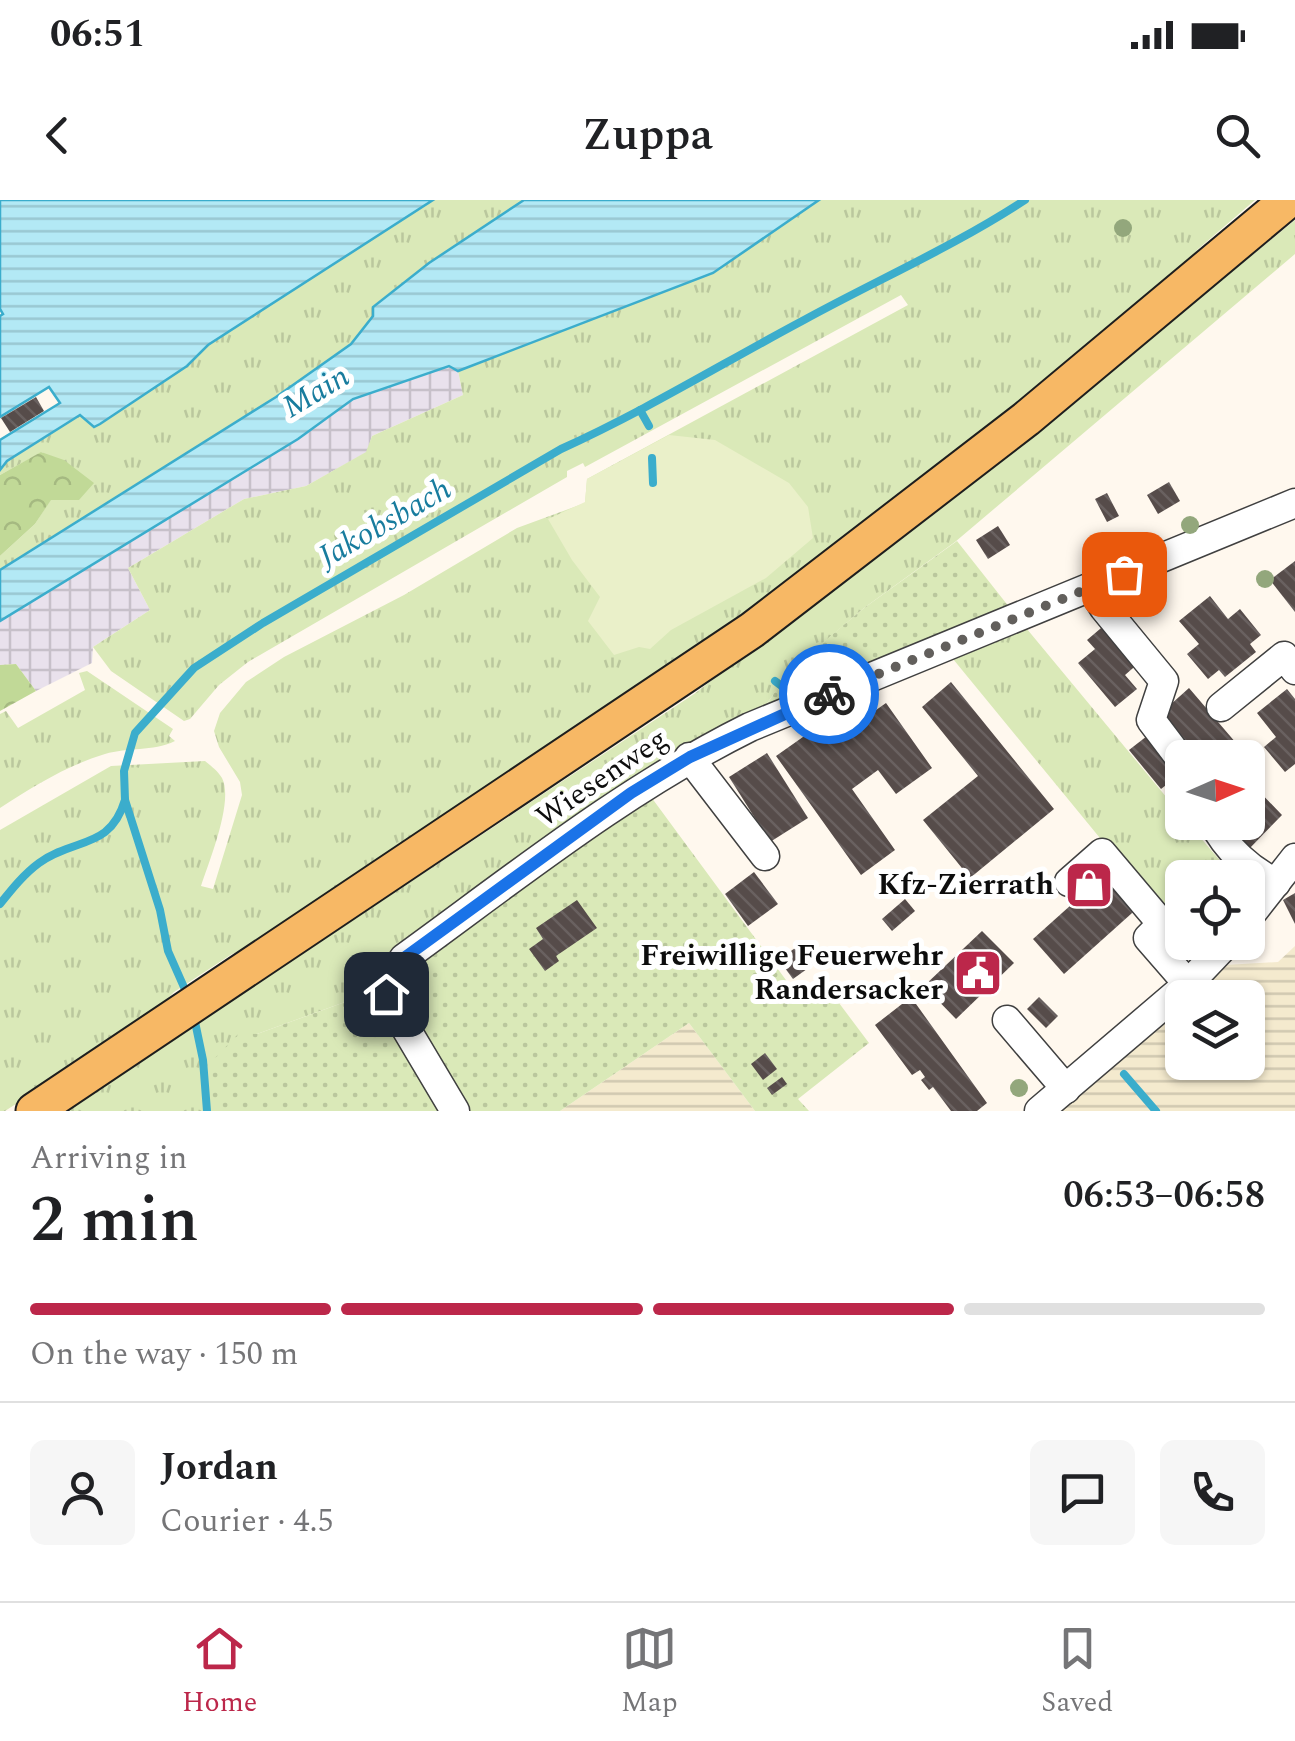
<!DOCTYPE html>
<meta charset="utf-8">
<style>
:root{--surface:#fff;--page:#f6f6f6;--text:#202124;--muted:#757577;--line:#e0e0e0;--accent:#bc274a}
body{margin:0;font-family:Spectral,serif;background:var(--page);color:var(--text);height:100vh;display:flex;flex-direction:column;font-size:38px;white-space:nowrap}
*{box-sizing:border-box;margin:0}
p{font-size:32px;color:var(--muted)}
.icon{flex:none;width:55px;height:55px;fill:none;stroke:currentColor;stroke-width:2;stroke-linecap:round;stroke-linejoin:round}
.map{position:relative;height:911px;overflow:hidden}
.details{display:flex;flex-direction:column;background:var(--surface);flex:1}
.details>*{flex:none}
.needle{width:65px;rotate:87deg}
.buttons{position:absolute;left:1165px;top:540px;display:grid;gap:20px}
.buttons a{display:grid;place-items:center;width:100px;height:100px;border-radius:15px;background:var(--surface);box-shadow:0 2px 8px #0004;font-size:50px}
.pin{position:absolute;display:grid;place-items:center;width:85px;height:85px;color:#fff;margin:-42px;border-radius:20px;box-shadow:0 5px 15px #0006}
.courier{position:absolute;display:grid;place-items:center;width:100px;height:100px;margin:-50px;border:8px solid #1a73e8;border-radius:50%;background:#fff;color:#222;box-shadow:0 2px 12px #0007}
.overview em{font-style:normal;font-weight:600}
.overview div{display:flex;flex-direction:column-reverse}
.overview{display:flex;align-items:center;justify-content:space-between;height:170px;padding:0 30px}
h1{font-size:65px;font-weight:600;line-height:75px}
.bar{display:grid;grid-template-columns:repeat(4,1fr);gap:15px 10px;align-content:center;height:120px;padding:0 30px}
.bar i{height:12px;border-radius:8px;background:var(--line)}
.bar .active{background:var(--accent)}
.bar p{grid-column:span 4}
.line{display:flex;align-items:center;gap:25px;padding:0 30px;border-top:2px solid var(--line)}
.line div{flex:1}
.round{display:grid;place-items:center;flex:none;width:105px;height:105px;border-radius:15px;background:var(--page)}
.status{display:flex;justify-content:space-between;align-items:center;height:70px;padding:0 50px;background:var(--surface);direction:ltr}
.status svg{height:28px;fill:currentColor}
header{display:flex;justify-content:space-between;align-items:center;height:130px;padding:0 30px;background:var(--surface);font-size:45px;font-weight:600}
.tab-bar{display:flex;justify-content:space-around;align-items:center;height:140px;border-top:2px solid var(--line);background:var(--surface);font-size:28px;color:var(--muted)}
.tab-bar a{display:grid;justify-items:center;gap:5px}
.tab-bar .active{color:var(--accent)}
.map>svg:first-child{display:block}
.industrial{fill:url(#industrial-grid)}
.farmland{fill:url(#farmland-rules)}
.grass{fill:url(#grass-tufts)}
.forest{fill:url(#forest-crowns)}
.garden{fill:url(#garden-dots)}
.pitch{fill:#eaf0c9}
.water{fill:url(#water-rules);stroke:#3badcc;stroke-width:2.5}
.lines{fill:none;stroke-linecap:round;stroke-linejoin:round}
.stream{stroke:#3badcc;stroke-width:8}
.building{fill:url(#building-back-hatch)}
.minor-casing{stroke:#404040;stroke-width:31}
.major-casing{stroke:#1e1e1e;stroke-width:39}
.minor{stroke:#fff;stroke-width:28}
.major{stroke:#f7b865;stroke-width:35}
.tree{fill:#93a77c}
.done{stroke:#625f5c;stroke-width:10;stroke-dasharray:0 18}
.route{stroke:#1a73e8;stroke-width:12}
.labels{text-anchor:middle;dominant-baseline:central;stroke-width:10;stroke-linejoin:round;paint-order:stroke}
.street-label{font-size:30px;fill:#0d0d0d;stroke:#fff}
.poi-label{font-size:30px;font-weight:bold;fill:#0d0d0d;stroke:#fff;text-anchor:end}
.water-label{font-size:32px;font-style:italic;fill:#187c9e;stroke:#fff}
</style>
<div class="status"><b>06:51</b><svg viewBox="0 0 49 12"><path d="M0 12V9h3v3zM5 12V6h3v6zM10 12V3h3v9zM15 12V0h3v12zM26 1h20v11H26zM47 4h2v5h-2z"/></svg></div>
<header><svg class="icon" aria-label="back" viewBox="0 0 24 24"><path d="M15 5l-7 7 7 7"/></svg>Zuppa<svg class="icon" aria-label="search" viewBox="0 0 24 24"><circle cx="10" cy="10" r="6"/><path d="M15 15l6 6"/></svg></header>
<div class="map">
<svg width="1295" height="911" viewBox="0 0 1295 911">
<defs>
<pattern id="industrial-grid" width="8" height="8" patternUnits="userSpaceOnUse" patternTransform="scale(2.5)"><rect width="8" height="8" fill="#e9e1ec"/><path d="M0 4h8M4 0v8" fill="none" stroke="#c7c0c9"/></pattern>
<pattern id="farmland-rules" width="6" height="5" patternUnits="userSpaceOnUse" patternTransform="scale(2.5)"><rect width="6" height="5" fill="#f4eace"/><path d="M0 2.5h6" fill="none" stroke="#d0c8b0"/></pattern>
<pattern id="grass-tufts" width="24" height="20" patternUnits="userSpaceOnUse" patternTransform="scale(2.5)"><rect width="24" height="20" fill="#dae9b8"/><path d="M3 7l-1-3M5 7V3M7 7l1-3M15 17l-1-3M17 17v-4M19 17l1-3" fill="none" stroke="#bac79d"/></pattern>
<pattern id="forest-crowns" width="20" height="18" patternUnits="userSpaceOnUse" patternTransform="scale(2.5)"><rect width="20" height="18" fill="#c1d997"/><path d="M2 6a3 3 0 1 1 6 0M12 15a3 3 0 1 1 6 0" fill="none" stroke="#a5b981"/></pattern>
<pattern id="garden-dots" width="8" height="8" patternUnits="userSpaceOnUse" patternTransform="scale(2.5)"><rect width="8" height="8" fill="#dae9b8"/><path d="M2 2h.1M6 6h.1" fill="none" stroke="#bac79d" stroke-width="1.8" stroke-linecap="round"/></pattern>
<pattern id="water-rules" width="6" height="5" patternUnits="userSpaceOnUse" patternTransform="scale(2.5)"><rect width="6" height="5" fill="#b3e9f5"/><path d="M0 2.5h6" fill="none" stroke="#99c7d1"/></pattern>
<pattern id="building-back-hatch" width="6" height="6" patternUnits="userSpaceOnUse" patternTransform="scale(2.5)"><rect width="6" height="6" fill="#564c4a"/><path d="M-1 5l2 2M0 0l6 6M5-1l2 2" fill="none" stroke="#696160"/></pattern>
</defs>
<rect width="100%" height="100%" fill="#fff8ee"/>
<path class="industrial" d="M450,166L458,171L463,195L372,236L367,252L306,286L244,299L128,368L150,410L93,447L92,463L36,491L16,464L0,465V416L298,239L353,199Z"/>
<g class="farmland">
<path d="M1295,746V911H1056L1182,806V862H1248V798L1193,797L1225,765L1278,762Z"/>
<path d="M689,823L755,911H560Z"/>
</g>
<g class="grass">
<path d="M433,0H524L429,63L373,106V116L351,144L276,197L0,370V356L35,324L51,299L79,300L42,252L0,275V270L7,261L80,215L89,223L100,224L187,166L208,145Z"/>
<path d="M819,0H1255L1197,50L1178,78L784,391L270,740L232,754L174,792L149,818L5,911H0V630L111,566L205,561C211,566 218,571 222,578C234,601 209,661 201,686L213,689L242,595L240,582L219,547L214,531L220,513L246,482L284,457L404,395L517,328L585,303L587,279L908,105L901,95L585,267L583,263L567,271V277L248,462L219,485L190,519L184,521L111,471L93,447L150,410L128,368L244,299L306,286L366,252L372,236L463,195L458,171L711,74Z"/>
<path d="M1295,20V54L955,342L864,408L791,470L750,527L689,557L386,795L356,798L257,834L204,877L207,911H54L252,787L694,494L1032,235Z"/>
<path d="M1017,417L1182,616V622L1188,623L1234,677L1182,678V738L944,448Z"/>
<path d="M87,471L173,529L169,536L175,541C152,552 128,547 105,554C68,565 32,587 0,608V514L6,511L18,528L85,490L79,473Z"/>
</g>
<g class="forest">
<path d="M41,252L64,260L94,283L79,300H51L35,324L0,356V275Z"/>
<path d="M16,464L36,491L0,511V465Z"/>
</g>
<g class="garden">
<path d="M957,341L1017,417L751,527L790,470L864,408Z"/>
<path d="M643,586L797,795L821,779L869,843L798,899L809,911H755L689,823L560,911H207L203,863L216,857L239,833L257,834L356,798L386,795L391,777Z"/>
</g>
<path class="pitch" d="M669,235L715,240L789,283L808,307L813,338L766,378L671,430L650,449L639,447L614,455L588,421L600,397L572,360L548,319L585,302L587,279Z"/>
<g class="water">
<path d="M0,0H433L208,145L187,166L100,224L94,227L80,215L7,261L0,270V240L60,203L49,187L0,217V116L3,114L0,109Z"/>
<path d="M524,0H819L713,73L458,171L449,166L353,199L298,239L0,421V370L276,197L351,144L373,116V107L429,63Z"/>
</g>
<g class="lines">
<g class="stream">
<path d="M640,210L649,226"/>
<path d="M652,258L653,283"/>
<path d="M775,481L800,500"/>
<path d="M0,704C12,689 24,674 39,663C75,637 110,650 125,600"/>
<path d="M187,794L168,751L160,710L125,600L124,571L135,533L194,468L263,423L561,249C645,211 723,163 804,120C877,80 955,46 1025,0"/>
<path d="M194,817L203,860L207,911"/>
<path d="M1124,874L1156,911"/>
</g>
</g>
<g class="building">
<path d="M36,197L44,211L10,232L1,218Z"/>
<path d="M1169,282L1180,301L1158,314L1147,295Z"/>
<path d="M1107,293L1119,316L1107,322L1095,299Z"/>
<path d="M998,326L1010,345L988,359L976,340Z"/>
<path d="M1295,361V412L1270,380Z"/>
<path d="M1210,396L1228,419L1240,409L1261,435L1250,444L1256,452L1225,477L1219,470L1208,479L1187,454L1199,444L1179,421Z"/>
<path d="M1107,423L1140,462L1125,475L1137,489L1115,507L1078,463L1095,449L1087,440Z"/>
<path d="M846,458L854,475L813,497L804,480Z"/>
<path d="M951,482L1054,609L970,678L923,620L978,576L922,507Z"/>
<path d="M1189,488L1254,564L1248,570V558L1197,556L1160,514Z"/>
<path d="M1287,489L1295,499V564L1285,572L1264,547L1276,537L1257,513Z"/>
<path d="M886,503L932,568L896,594L878,570L852,589L895,650L861,675L776,556L820,525L832,541Z"/>
<path d="M1147,536L1179,575L1161,589L1129,550Z"/>
<path d="M767,553L808,618L770,642L729,577Z"/>
<path d="M1255,587L1282,615L1248,650L1221,622H1248V595Z"/>
<path d="M1110,670L1141,705L1064,774L1033,739Z"/>
<path d="M754,672L778,704L748,726L725,694Z"/>
<path d="M1295,693V724L1283,700Z"/>
<path d="M905,699L915,711L892,731L882,719Z"/>
<path d="M577,700L597,728L556,756L559,761L545,771L529,749L543,739L536,728Z"/>
<path d="M982,731L1014,763L956,819L924,786Z"/>
<path d="M803,742L818,761L793,779L779,760Z"/>
<path d="M911,797L987,903L977,911H951L933,887L929,890L921,880L925,877L920,870L912,875L875,825Z"/>
<path d="M1039,797L1058,816L1046,828L1027,809Z"/>
<path d="M765,853L777,869L763,880L751,864Z"/>
<path d="M782,877L787,884L772,895L767,888Z"/>
</g>
<g class="lines">
<g class="minor-casing">
<g id="minor">
<path d="M1091,387L1104,408L1164,481L1151,520L1182,561"/>
<path d="M1221,507L1284,456L1295,470"/>
<path d="M689,557L765,656"/>
<path d="M1213,622C1226,649 1250,670 1276,683"/>
<path d="M1069,682L1102,653L1162,724L1148,738L1188,784"/>
<path d="M1248,718L1295,658"/>
<path d="M1007,820L1066,889"/>
<path d="M455,911L386,795L391,777L404,758C517,676 625,589 750,527L1295,303"/>
<path d="M1039,911L1188,784L1228,742"/>
</g>
</g>
<g class="major-casing">
<path id="major" d="M34,911L752,430L1026,219L1288,0"/>
</g>
<use href="#minor" class="minor"/>
<use href="#major" class="major"/>
</g>
<g class="tree">
<circle cx="1123" cy="28" r="9"/>
<circle cx="1190" cy="325" r="9"/>
<circle cx="1265" cy="379" r="9"/>
<circle cx="1019" cy="888" r="9"/>
</g>
<g class="lines">
<path class="done" d="M829,494L1124,374"/>
<path class="route" d="M386,794L391,777L404,758L631,593L690,557L829,494"/>
</g>
<defs>
<g id="shop-square" transform="scale(2.5)"><rect x="-9" y="-9" width="18" height="18" rx="4" fill="#bc274a" stroke="#fff"/><path d="M-5-2.5h2.3a2.7 3.5 0 0 1 5.4 0H5L5.5 6h-11ZM-1.5-2.5h3a1.5 2.3 0 0 0-3 0Z" fill="#fff"/></g>
<g id="civic-square" transform="scale(2.5)"><rect x="-9" y="-9" width="18" height="18" rx="4" fill="#bc274a" stroke="#fff"/><path d="M-.6-6.5H3V-4.5H.6V-3L4-1V1h2V6H-6V1h2V-1L-.6-3ZM-1.2 2.5V6h2.4V2.5Z" fill="#fff"/></g>
</defs>
<g fill-rule="evenodd">
<use href="#shop-square" x="1089" y="685"/>
<use href="#civic-square" x="978" y="773"/>
</g>
<g class="labels">
<g class="street-label">
<text transform="translate(602 578) rotate(-34)">Wiesenweg</text>
</g>
<g class="poi-label">
<text x="1054" y="685">Kfz-Zierrath</text>
<text x="943" y="756">Freiwillige Feuerwehr<tspan x="943" dy="34">Randersacker</tspan></text>
</g>
<g class="water-label">
<text transform="translate(316 192) rotate(-31)">Main</text>
<text transform="translate(385 323) rotate(-30)">Jakobsbach</text>
</g>
</g>
</svg>
<div class="buttons">
<a><svg class="needle" viewBox="-14 -14 28 28"><path d="M0-13l5 13h-10z" fill="#e53935"/><path d="M0 13l5-13h-10z" fill="#757577"/></svg></a>
<a><svg class="icon" aria-label="locate" viewBox="0 0 24 24"><circle cx="12" cy="12" r="6"/><path d="M12 2v4M12 18v4M2 12h4M18 12h4"/></svg></a>
<a><svg class="icon" aria-label="layers" viewBox="0 0 24 24"><path d="M12 4l9 5-9 5-9-5zM3 14l9 5 9-5"/></svg></a>
</div>
<div class="pin" style="left:1124px;top:374px;background:#ea580c"><svg class="icon" aria-label="bag" viewBox="0 0 24 24"><path d="M5 8h14l-1 12H6zM9 8a3 3 0 0 1 6 0"/></svg></div>
<div class="pin" style="left:386px;top:794px;background:#1f2937"><svg class="icon" aria-label="home" viewBox="0 0 24 24"><path d="M3 11l9-7 9 7M6 9v11h12V9"/></svg></div>
<div class="courier" style="left:829px;top:494px"><svg class="icon" aria-label="bike" viewBox="0 0 24 24"><circle cx="6" cy="16" r="4"/><circle cx="18" cy="16" r="4"/><path d="M6 16l4-8h5l3 8M10 8l3 8H6M13 5h3"/></svg></div>
</div>
<section class="details">
<div class="overview"><div><h1>2 min</h1><p>Arriving in</p></div><em>06:53–06:58</em></div>
<div class="bar"><i class="active"></i><i class="active"></i><i class="active"></i><i></i><p>On the way · 150 m</p></div>
<div class="line" style="height:180px"><a class="round"><svg class="icon" aria-label="person" viewBox="0 0 24 24"><circle cx="12" cy="8" r="4"/><path d="M4 21q1-7 8-7t8 7"/></svg></a><div><b>Jordan</b><p>Courier · 4.5</p></div><a class="round"><svg class="icon" aria-label="chat" viewBox="0 0 24 24"><path d="M4 5h16v11H9l-5 4z"/></svg></a><a class="round"><svg class="icon" aria-label="phone" viewBox="0 0 24 24"><path d="M5 4h4l2 5-3 2q2 4 5 5l2-3 5 2v4C11 20 4 13 5 4z"/></svg></a></div>
</section>
<nav class="tab-bar">
<a class="active"><svg class="icon" aria-label="home" viewBox="0 0 24 24"><path d="M3 11l9-7 9 7M6 9v11h12V9"/></svg>Home</a>
<a><svg class="icon" aria-label="map" viewBox="0 0 24 24"><path d="M3 6l6-2 6 2 6-2v14l-6 2-6-2-6 2zM9 4v14M15 6v14"/></svg>Map</a>
<a><svg class="icon" aria-label="saved" viewBox="0 0 24 24"><path d="M7 4h10v16l-5-4-5 4z"/></svg>Saved</a>
</nav>
